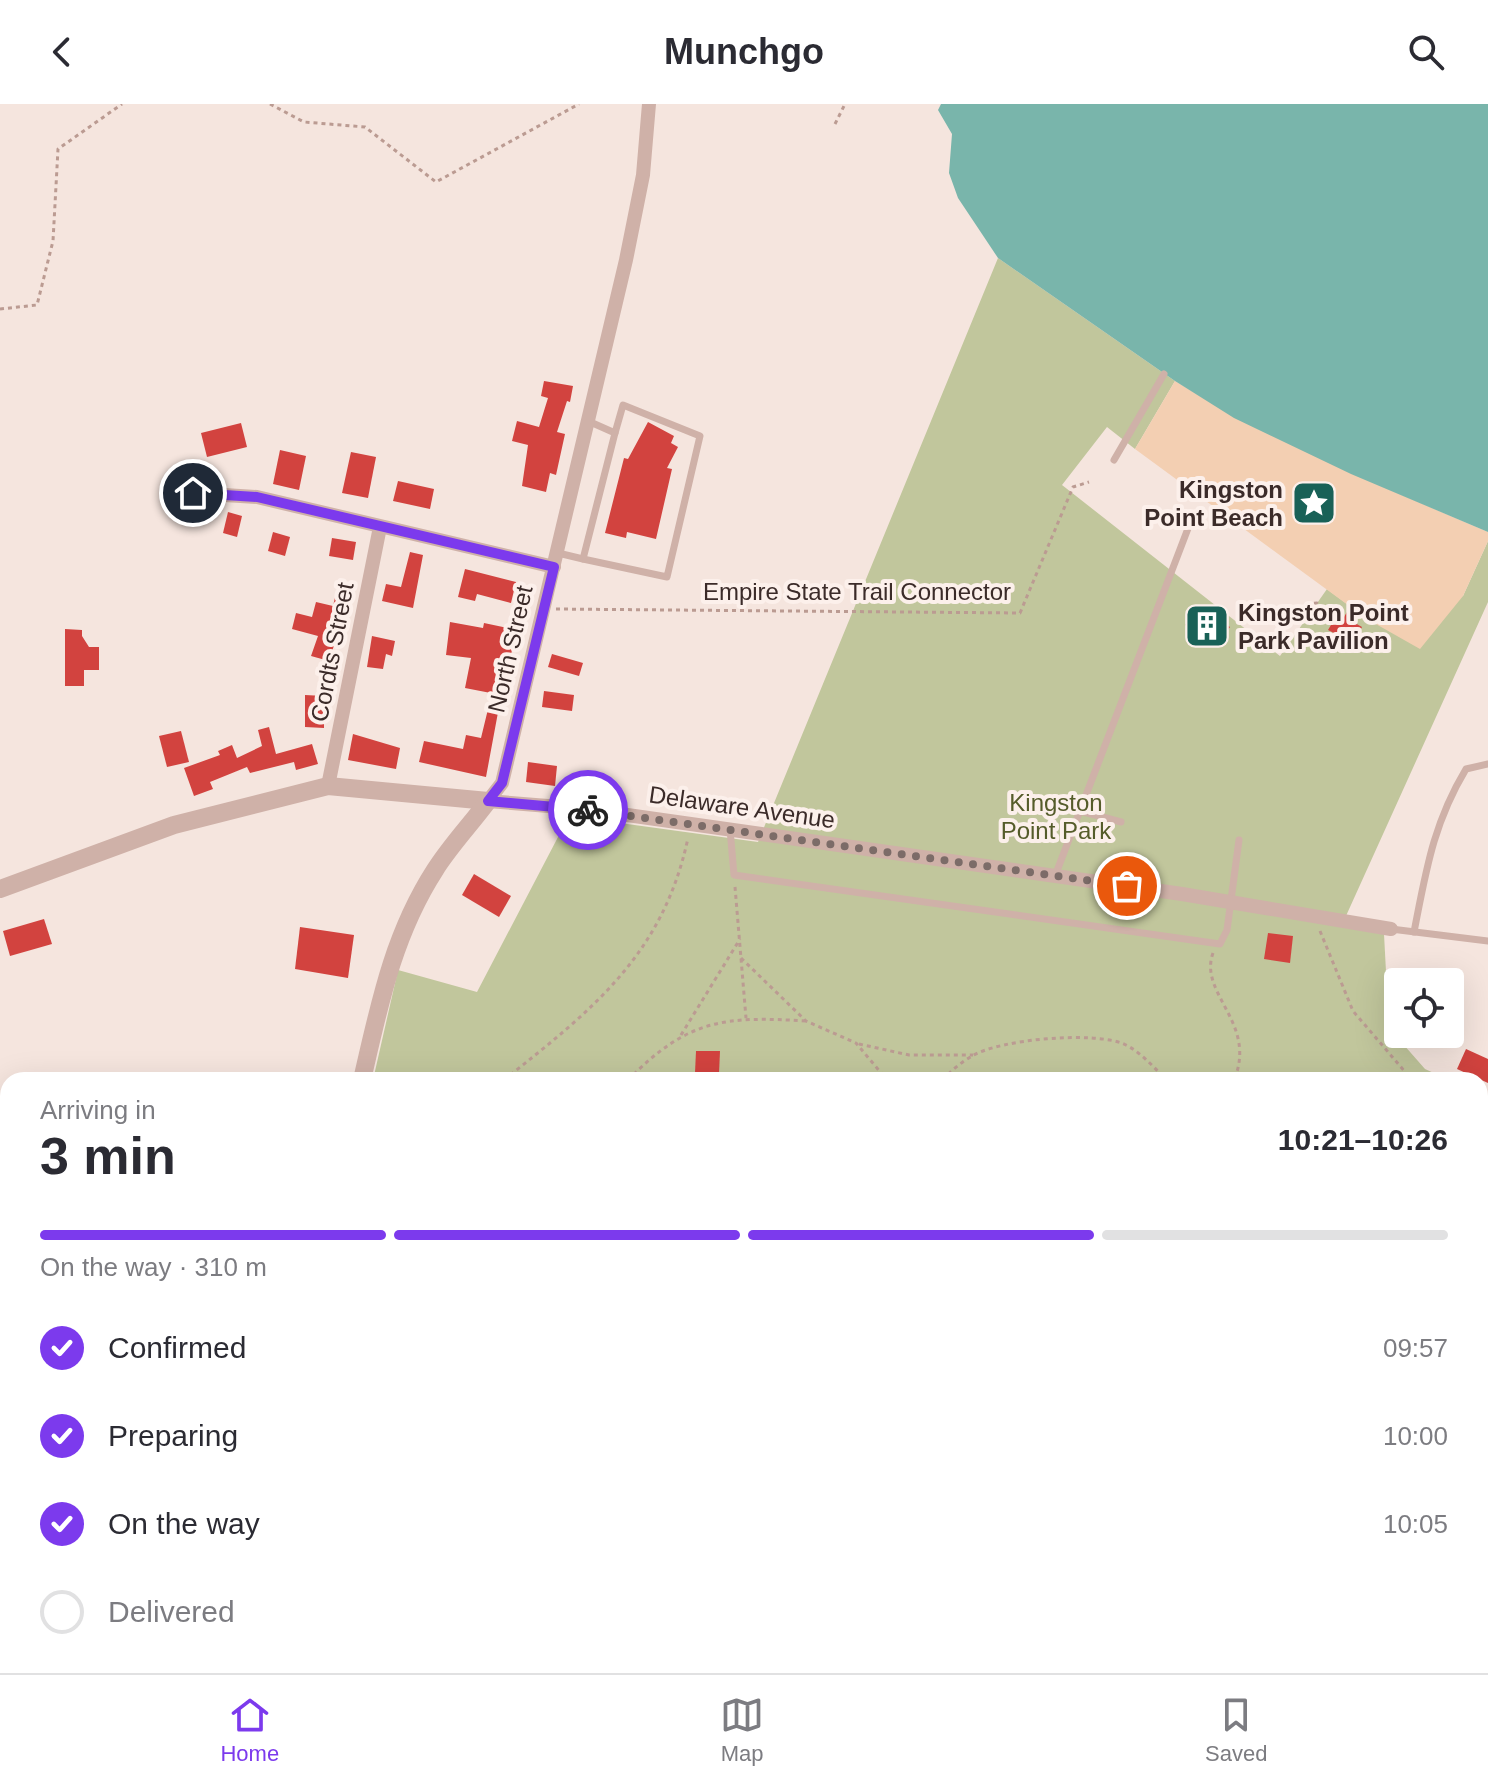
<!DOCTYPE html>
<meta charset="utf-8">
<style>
:root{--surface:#fff;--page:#f2f2f3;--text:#2b2b33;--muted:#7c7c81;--line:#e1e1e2;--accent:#7c3aed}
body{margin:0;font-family:Arial,sans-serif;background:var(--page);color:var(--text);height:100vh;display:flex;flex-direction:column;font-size:30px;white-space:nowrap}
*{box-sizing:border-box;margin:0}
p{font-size:26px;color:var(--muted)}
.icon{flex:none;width:44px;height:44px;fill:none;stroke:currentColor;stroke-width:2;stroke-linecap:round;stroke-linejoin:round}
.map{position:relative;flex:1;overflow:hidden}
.drawer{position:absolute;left:0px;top:968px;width:1488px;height:602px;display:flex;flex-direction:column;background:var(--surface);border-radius:24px 24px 0 0;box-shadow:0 8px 32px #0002}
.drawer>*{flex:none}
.fabs{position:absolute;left:1384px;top:864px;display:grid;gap:16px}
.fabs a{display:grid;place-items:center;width:80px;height:80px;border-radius:8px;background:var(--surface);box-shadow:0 8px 32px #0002;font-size:40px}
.pin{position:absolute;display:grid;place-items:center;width:68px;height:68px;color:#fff;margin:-34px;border:4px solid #fff;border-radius:50%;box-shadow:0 2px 8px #0007}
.courier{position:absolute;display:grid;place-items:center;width:80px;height:80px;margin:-40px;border:6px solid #7c3aed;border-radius:50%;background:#fff;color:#222;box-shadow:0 2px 10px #0007}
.overview em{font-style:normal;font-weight:600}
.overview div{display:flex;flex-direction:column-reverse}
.overview{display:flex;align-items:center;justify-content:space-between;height:136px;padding:0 40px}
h1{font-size:52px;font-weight:600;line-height:60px}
.bar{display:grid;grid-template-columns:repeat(4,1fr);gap:12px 8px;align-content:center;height:96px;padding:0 40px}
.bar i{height:10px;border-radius:6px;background:var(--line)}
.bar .on{background:var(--accent)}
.bar p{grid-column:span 4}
ol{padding:0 40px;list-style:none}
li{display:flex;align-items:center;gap:24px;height:88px}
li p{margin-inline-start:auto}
li .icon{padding:8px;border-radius:50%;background:var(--accent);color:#fff;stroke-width:4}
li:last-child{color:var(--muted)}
li i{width:44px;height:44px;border:4px solid var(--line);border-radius:50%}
header{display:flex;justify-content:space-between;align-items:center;height:104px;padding:0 40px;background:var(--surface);font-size:36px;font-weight:600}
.tabs{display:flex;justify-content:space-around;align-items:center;height:112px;border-top:2px solid var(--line);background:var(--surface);font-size:22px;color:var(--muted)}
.tabs a{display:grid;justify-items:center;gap:4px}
.tabs .on{color:var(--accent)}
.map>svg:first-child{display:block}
.green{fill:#c1c69c}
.sand{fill:#f3cfb2}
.water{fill:#79b5ab}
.building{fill:#d2433f}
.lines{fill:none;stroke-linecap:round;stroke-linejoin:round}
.path{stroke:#bb9b92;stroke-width:3;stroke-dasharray:4 4;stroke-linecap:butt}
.service{stroke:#cfb1a8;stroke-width:7}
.minor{stroke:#cfb1a8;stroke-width:14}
.tertiary{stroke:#cfb1a8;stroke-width:18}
.done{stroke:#7c6c68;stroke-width:8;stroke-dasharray:0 14.4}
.route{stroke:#7c3aed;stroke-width:10}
.labels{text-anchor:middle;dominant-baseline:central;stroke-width:8;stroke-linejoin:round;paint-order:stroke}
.poi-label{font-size:24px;font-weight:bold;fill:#3b2b29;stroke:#fcf0eb;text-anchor:end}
.street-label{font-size:24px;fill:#3b2b29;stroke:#fcf0eb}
.park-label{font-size:24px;fill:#555c2a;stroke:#fcf0eb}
</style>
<header><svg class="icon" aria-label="back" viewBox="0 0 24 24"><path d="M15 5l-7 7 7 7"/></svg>Munchgo<svg class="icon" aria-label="search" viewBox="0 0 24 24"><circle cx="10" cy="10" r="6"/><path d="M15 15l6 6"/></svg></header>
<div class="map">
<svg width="1488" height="1569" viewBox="0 0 1488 1569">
<rect width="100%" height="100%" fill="#f5e5de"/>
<g class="green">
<path d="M998,154L1175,277L1135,345L1107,323L1062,381L1280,552L1327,485L1367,515L1463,492L1488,437V498L1341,823L1384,830L1389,924L1425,965L1449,976H373L398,866L477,888L569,712L758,738Z"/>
<path d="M1480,990L1488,994V1338L1480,1337Z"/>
<path d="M1121,1562H1261L1263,1569H1127Z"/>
</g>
<path class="sand" d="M1175,277C1274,338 1381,382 1488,428V437L1463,492L1420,545L1367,515L1135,345Z"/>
<g class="water">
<path d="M941,0H1488V428L1351,370L1234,314L1175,277L998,154L958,94L949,69L952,30L938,6Z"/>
<path d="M1480,1337L1488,1338V1569H1263L1261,1562H1480Z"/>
<path d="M434,1562H1121L1127,1569H436Z"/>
</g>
<g class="building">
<path d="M544,277L573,282L570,298L567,297L557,328L565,330L556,371L550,369L546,388L522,382L528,341L512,337L517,317L539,323L548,294L541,292Z"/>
<path d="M648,318L674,332L671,339L678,343L667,364L672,365L656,435L627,428L626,434L605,429L624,354L628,355Z"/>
<path d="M241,319L247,343L207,353L201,329Z"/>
<path d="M280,346L306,352L299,386L273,380Z"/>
<path d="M351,348L376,353L368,394L342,389Z"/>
<path d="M398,377L434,385L430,405L393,397Z"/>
<path d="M228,408L242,412L237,433L223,429Z"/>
<path d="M273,428L290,433L285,452L268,447Z"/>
<path d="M332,434L356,438L353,456L329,452Z"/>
<path d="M410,448L423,451L413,504L382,497L386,480L401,483Z"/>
<path d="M465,465L516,478L511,499L477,490L475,497L458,493Z"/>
<path d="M338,481L352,485L329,557L311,552L318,532L292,525L296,509L312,513L316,498L333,502Z"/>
<path d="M1198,502L1230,523L1216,542L1185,521Z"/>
<path d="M1347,508L1358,513L1355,519L1362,523L1353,539L1328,526L1338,509L1344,513Z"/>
<path d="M450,518L483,524L484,519L517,526L501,591L465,584L471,554L446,551Z"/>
<path d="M65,525L82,526V532L89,543H99V566H84V582H65Z"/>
<path d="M372,532L395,537L392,552L386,550L383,565L367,563Z"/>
<path d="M552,550L583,559L579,572L548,563Z"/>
<path d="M544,587L574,591L572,607L542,603Z"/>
<path d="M305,591L324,592V624L305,623Z"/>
<path d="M489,601L499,603L486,673L419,658L424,637L463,645L466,631L481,634Z"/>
<path d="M269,623L276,650L312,640L318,660L296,666L294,658L250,669L247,663L210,678L213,685L194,692L184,664L220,651L218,647L232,641L237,654L262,642L258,626Z"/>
<path d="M181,627L189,658L167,663L159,632Z"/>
<path d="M353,630L400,644L396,665L348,656Z"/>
<path d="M528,658L557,662L555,682L526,678Z"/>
<path d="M474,770L511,792L499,813L462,791Z"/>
<path d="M44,815L52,840L10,852L3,827Z"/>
<path d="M300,823L354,831L348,874L295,865Z"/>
<path d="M1268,829L1293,832L1290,859L1264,855Z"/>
<path d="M1466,945L1488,955V979L1457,965Z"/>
<path d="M696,947H720L719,970L695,969Z"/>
</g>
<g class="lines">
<g class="path">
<path d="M270,0L304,18L365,23L436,78L579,0"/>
<path d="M835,20L845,0"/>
<path d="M0,205L37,201L53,137L58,45L122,0"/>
<path d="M1306,500L1317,499L1334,509L1337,504L1346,509"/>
<path d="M556,505L1020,509L1073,383L1089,378"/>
<path d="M735,783L746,914"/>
<path d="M1320,827L1353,907L1412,976"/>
<path d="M1213,849C1198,890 1258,919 1234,976"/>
<path d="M741,854L806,917L856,939L887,976"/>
<path d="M681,931L740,835"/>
<path d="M859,940L909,951H973"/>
<path d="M504,976C592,906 663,851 688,734"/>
<path d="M628,976C688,915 724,912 806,917"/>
<path d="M943,976C950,967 962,958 972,952C1000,935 1094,927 1124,940C1141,948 1153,963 1167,976"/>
<path d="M1480,1057L1488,1065"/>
<path d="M429,1562L431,1569"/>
</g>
<g class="service">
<path d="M1114,356L1164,270"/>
<path d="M558,449L583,455L615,329L588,317"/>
<path d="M583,455L667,473L700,332L623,301L615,329"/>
<path d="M1080,707L1121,718"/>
<path d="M730,725L734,771L1220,840L1227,826L1239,736"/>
<path d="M1055,772L1192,414"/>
<path d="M1391,825L1488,837"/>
<path d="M1414,828C1426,767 1433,720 1466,665L1488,660"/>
<path d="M0,1271L8,1269"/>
</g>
<g class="minor">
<path d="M193,389L257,393L554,463"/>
<path d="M328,682L380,423"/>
<path d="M488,697L585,705L719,724L1182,790L1391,825"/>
<path d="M488,697L502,679L626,156L643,71L649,0"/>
<path d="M0,1296L8,1301"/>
<path d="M0,1499L8,1511"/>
<path d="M44,1562L49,1569"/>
<path d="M61,1569L76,1562"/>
</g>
<g class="tertiary">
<path d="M0,785L174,721L328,682L488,697"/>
<path d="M362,976C379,902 393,831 435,766C450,742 471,720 488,697"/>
<path d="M268,1569L270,1562"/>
</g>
</g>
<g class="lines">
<path class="done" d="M588,706L1127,782"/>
<path class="route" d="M193,389L257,393L554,463L502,679L488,697L588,706"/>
</g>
<defs>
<g id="sight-square" transform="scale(2.3)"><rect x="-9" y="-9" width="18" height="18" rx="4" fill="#196157" stroke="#fcf0eb"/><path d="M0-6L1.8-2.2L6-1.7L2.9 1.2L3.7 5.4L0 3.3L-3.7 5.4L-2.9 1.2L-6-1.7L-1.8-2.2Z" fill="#fff"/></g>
<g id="building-square" transform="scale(2.3)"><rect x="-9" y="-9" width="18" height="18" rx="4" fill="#196157" stroke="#fcf0eb"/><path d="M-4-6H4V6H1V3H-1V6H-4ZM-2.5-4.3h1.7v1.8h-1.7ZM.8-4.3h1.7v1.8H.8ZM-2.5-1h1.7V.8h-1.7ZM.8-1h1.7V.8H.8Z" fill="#fff"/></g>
</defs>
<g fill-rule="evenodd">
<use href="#sight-square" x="1314" y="399"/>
<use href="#building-square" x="1207" y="522"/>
</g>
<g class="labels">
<g class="poi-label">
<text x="1283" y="385">Kingston<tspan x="1283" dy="28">Point Beach</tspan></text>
<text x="1238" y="508" text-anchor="start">Kingston Point<tspan x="1238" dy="28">Park Pavilion</tspan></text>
</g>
<g class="street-label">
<text x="857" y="487">Empire State Trail Connector</text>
<text transform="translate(510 545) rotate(-77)">North Street</text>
<text transform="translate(332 548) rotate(-79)">Cordts Street</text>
<text transform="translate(742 703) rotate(8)">Delaware Avenue</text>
</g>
<g class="park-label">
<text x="1056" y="698">Kingston<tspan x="1056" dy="28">Point Park</tspan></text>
</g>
</g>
</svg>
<div class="fabs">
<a><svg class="icon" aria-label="locate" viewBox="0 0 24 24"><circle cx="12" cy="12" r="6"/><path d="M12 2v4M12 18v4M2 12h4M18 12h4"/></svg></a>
</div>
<div class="pin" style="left:1127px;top:782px;background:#ea580c"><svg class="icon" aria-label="bag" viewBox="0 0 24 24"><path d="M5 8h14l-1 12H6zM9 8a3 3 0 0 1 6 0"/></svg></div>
<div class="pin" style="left:193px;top:389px;background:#1f2937"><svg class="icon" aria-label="home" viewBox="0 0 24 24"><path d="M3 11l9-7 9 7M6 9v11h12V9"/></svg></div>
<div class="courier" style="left:588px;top:706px"><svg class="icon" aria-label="bike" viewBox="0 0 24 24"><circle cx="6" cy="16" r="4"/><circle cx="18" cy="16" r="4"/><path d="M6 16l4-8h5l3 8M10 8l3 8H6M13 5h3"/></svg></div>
<section class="drawer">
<div class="overview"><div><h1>3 min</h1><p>Arriving in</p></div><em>10:21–10:26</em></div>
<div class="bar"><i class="on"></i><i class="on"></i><i class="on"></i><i></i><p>On the way · 310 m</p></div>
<ol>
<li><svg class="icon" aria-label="check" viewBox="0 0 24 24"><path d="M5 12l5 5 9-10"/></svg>Confirmed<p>09:57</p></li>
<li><svg class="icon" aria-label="check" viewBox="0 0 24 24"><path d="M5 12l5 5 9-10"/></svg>Preparing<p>10:00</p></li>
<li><svg class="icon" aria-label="check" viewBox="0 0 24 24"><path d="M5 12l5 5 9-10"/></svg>On the way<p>10:05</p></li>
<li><i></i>Delivered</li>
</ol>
</section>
</div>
<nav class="tabs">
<a class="on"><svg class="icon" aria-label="home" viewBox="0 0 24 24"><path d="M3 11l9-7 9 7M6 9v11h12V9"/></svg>Home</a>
<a><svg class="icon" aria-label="map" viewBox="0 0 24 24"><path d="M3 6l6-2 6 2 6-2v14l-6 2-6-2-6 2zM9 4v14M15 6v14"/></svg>Map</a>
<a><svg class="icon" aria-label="saved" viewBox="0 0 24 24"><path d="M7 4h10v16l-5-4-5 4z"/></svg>Saved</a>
</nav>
